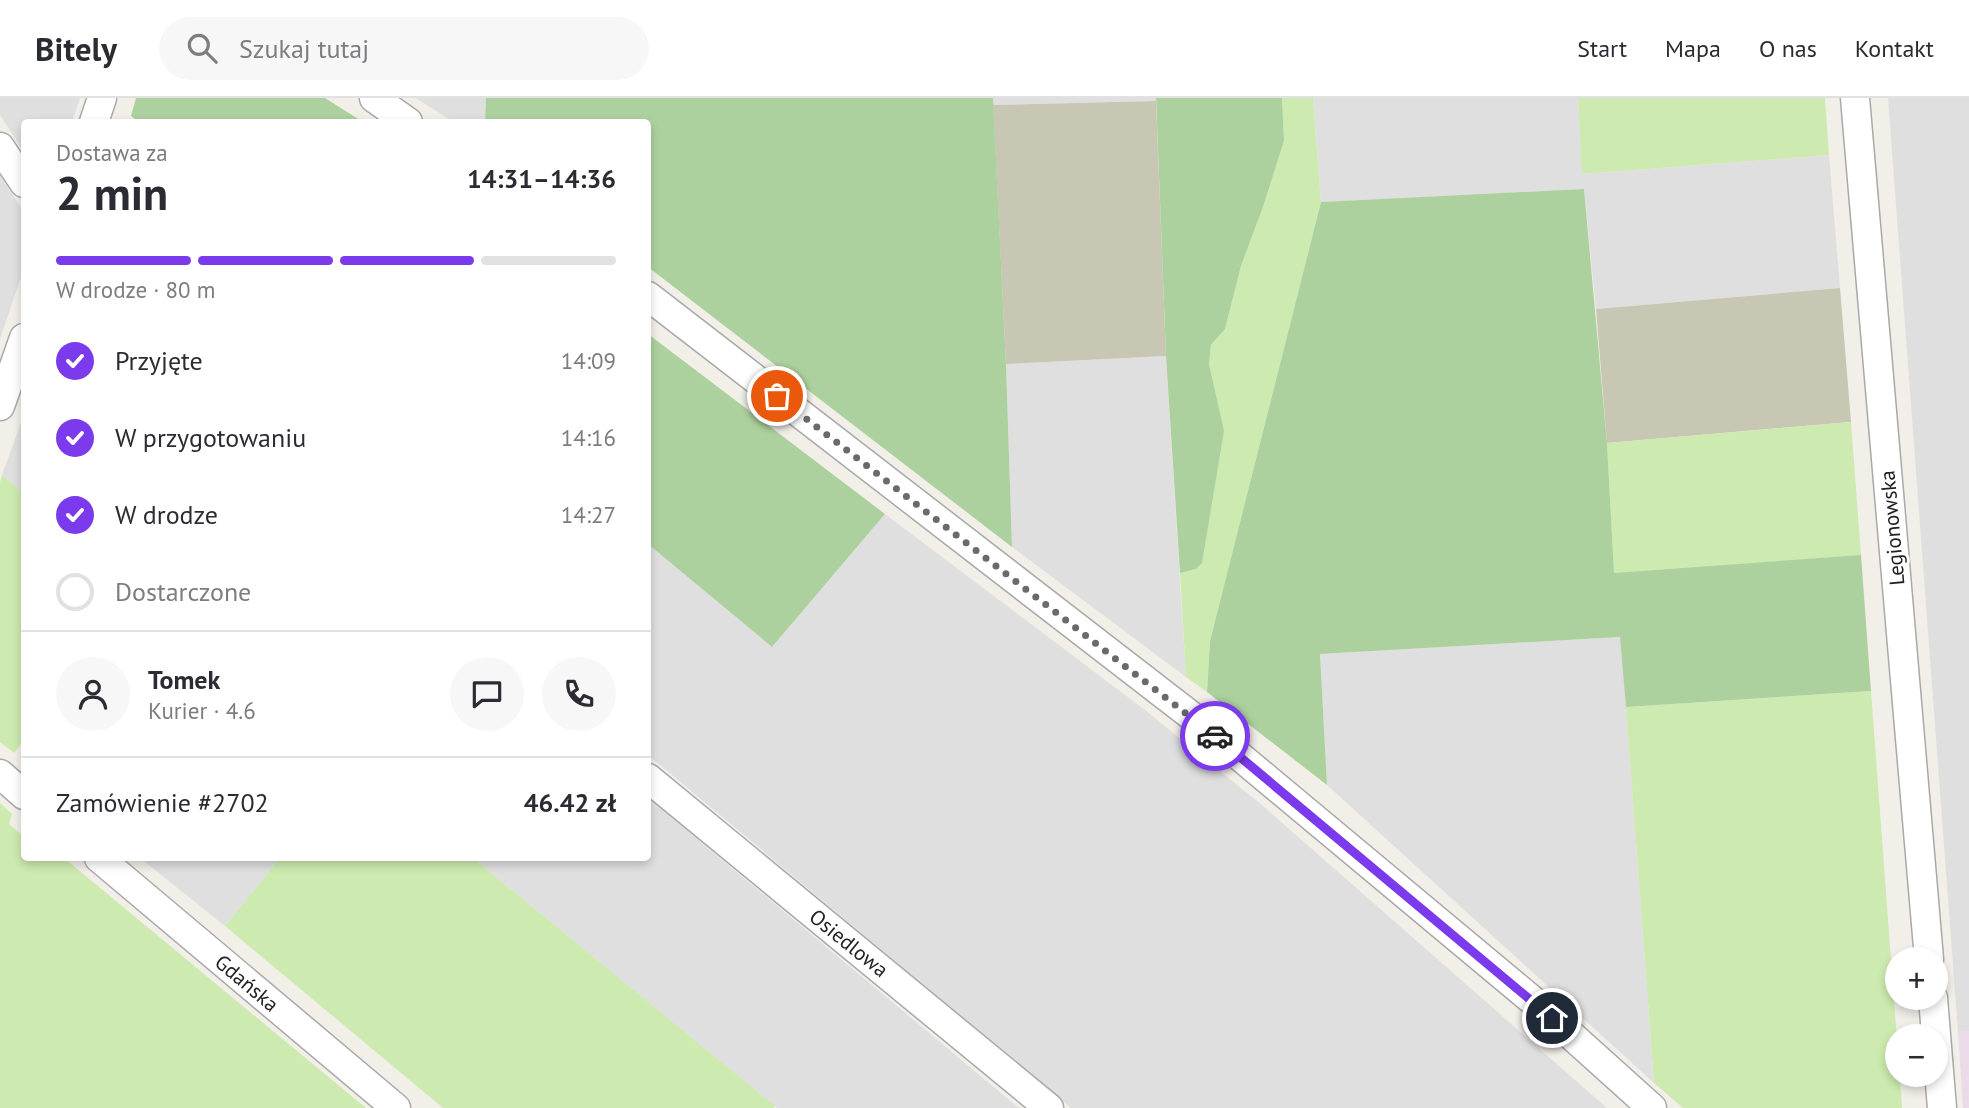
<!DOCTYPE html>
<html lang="pl">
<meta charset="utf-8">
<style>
:root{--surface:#fff;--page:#f7f7f7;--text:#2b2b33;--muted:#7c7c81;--line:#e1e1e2;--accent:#7c3aed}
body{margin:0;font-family:"PT Sans",sans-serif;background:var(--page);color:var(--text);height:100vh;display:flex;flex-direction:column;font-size:26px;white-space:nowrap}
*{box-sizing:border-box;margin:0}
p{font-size:23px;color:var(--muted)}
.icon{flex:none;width:38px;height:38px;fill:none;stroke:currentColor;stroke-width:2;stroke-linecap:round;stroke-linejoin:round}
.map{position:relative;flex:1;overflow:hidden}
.panel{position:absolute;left:21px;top:21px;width:630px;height:742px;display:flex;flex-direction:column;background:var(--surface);border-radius:7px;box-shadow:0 4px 10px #0003}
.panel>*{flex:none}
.buttons{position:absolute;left:1885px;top:849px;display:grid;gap:14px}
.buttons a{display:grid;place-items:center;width:63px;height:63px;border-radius:50%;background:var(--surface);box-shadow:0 4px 10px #0003;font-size:35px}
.pin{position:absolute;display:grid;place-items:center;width:60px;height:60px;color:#fff;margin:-30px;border:4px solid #fff;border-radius:50%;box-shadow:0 2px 7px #0007}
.courier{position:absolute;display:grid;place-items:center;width:70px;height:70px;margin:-35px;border:5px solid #7c3aed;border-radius:50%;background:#fff;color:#222;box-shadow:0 2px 9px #0007}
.overview em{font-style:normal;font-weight:700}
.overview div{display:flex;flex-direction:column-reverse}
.overview{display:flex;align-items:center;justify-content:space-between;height:119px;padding:0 35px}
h1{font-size:46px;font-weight:700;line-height:52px}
.bar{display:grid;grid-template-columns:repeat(4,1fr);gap:10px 7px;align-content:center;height:84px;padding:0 35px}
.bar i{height:9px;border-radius:5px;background:var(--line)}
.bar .on{background:var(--accent)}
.bar p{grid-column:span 4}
.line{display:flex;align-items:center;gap:18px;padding:0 35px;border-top:2px solid var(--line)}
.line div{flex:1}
.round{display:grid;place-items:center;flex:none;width:74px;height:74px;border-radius:37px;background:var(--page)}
ol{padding:0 35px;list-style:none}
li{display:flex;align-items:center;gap:21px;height:77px}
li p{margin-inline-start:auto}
li .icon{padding:7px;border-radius:50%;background:var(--accent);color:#fff;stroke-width:4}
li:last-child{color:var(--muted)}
li i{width:38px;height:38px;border:4px solid var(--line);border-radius:50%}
header{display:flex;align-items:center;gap:42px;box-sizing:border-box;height:98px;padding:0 35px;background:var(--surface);border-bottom:2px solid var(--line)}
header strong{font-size:33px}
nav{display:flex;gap:38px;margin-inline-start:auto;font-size:24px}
.search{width:490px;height:63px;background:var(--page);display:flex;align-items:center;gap:18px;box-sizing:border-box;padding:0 24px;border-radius:38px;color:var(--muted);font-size:26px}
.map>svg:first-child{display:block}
.residential{fill:#e0dfdf}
.industrial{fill:#ebdbe8}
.construction{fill:#c7c7b4}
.grass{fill:#cdebb0}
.forest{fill:#add19e}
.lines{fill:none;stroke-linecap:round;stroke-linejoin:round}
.street-casing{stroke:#a9a9a9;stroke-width:31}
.street{stroke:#fff;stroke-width:28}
.done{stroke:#6b6a68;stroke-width:7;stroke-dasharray:0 12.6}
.route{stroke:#7c3aed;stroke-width:9}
.labels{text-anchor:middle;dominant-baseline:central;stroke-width:6;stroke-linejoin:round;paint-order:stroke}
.street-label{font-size:21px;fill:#222;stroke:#fff}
</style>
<header>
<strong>Bitely</strong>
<div class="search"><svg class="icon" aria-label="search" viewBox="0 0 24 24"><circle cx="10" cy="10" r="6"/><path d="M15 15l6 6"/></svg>Szukaj tutaj</div>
<nav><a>Start</a><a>Mapa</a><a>O nas</a><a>Kontakt</a></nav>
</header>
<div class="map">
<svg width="1969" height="1010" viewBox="0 0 1969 1010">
<rect width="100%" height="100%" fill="#f2efe9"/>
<g class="residential">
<path d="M0,0H80L72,24H24V54L0,17Z"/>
<path d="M416,0H486L485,24H453Z"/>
<path d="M993,0H1156V3L993,7Z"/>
<path d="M1313,0H1578L1583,76L1829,57L1840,190L1596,211L1584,91L1321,104Z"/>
<path d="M1888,0H1969V933L1958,934Z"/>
<path d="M0,78L24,114V170L0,241Z"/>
<path d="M1166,258L1186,579L1012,449L1006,266Z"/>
<path d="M24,317V395L2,377Z"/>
<path d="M885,416L1145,612L1263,708L1607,1010H1071L648,657V446L772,549Z"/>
<path d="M1621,539L1654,985L1327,687L1320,556Z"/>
<path d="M648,700L1019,1010H777L473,760H648Z"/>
<path d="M140,760H280L225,828Z"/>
</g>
<path class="industrial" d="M1969,933V1010H1963L1958,934Z"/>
<g class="construction">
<path d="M1156,3L1166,258L1006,266L993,7Z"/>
<path d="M1840,190L1851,324L1607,345L1596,211Z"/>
</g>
<g class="grass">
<path d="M1282,0H1313L1321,104L1210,543L1207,594L1186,579L1180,475L1196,471L1215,295L1209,266L1211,247L1225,231L1241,168L1263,109L1284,43Z"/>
<path d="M1578,0H1825L1829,57L1582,76Z"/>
<path d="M1851,324L1861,457L1614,476L1607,345Z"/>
<path d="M2,377L24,395V642L14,655L0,644V384Z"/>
<path d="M1871,593L1897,942V976L1900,977L1902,1010H1683L1654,985L1626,609Z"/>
<path d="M0,705L12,716L9,726L24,739V760H64L366,1010H0Z"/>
<path d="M280,760H473L775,1008L774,1010H443L225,828Z"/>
</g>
<g class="forest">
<path d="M136,0H325L363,24H139L131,18Z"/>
<path d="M486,0H993L1006,266L1012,449L648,169V24H485Z"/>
<path d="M1156,0H1282L1284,43L1263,109L1241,168L1225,231L1211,247L1209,266L1224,333L1202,465L1196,471L1180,475L1166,258Z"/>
<path d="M1584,91L1607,345L1614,475L1861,457L1871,593L1626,609L1620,539L1320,556L1327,687L1207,594L1210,543L1321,104Z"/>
<path d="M648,236L885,416L772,549L648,446Z"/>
</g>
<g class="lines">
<g class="street-casing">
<g id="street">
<path d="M374,0L408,24"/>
<path d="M1855,0L1929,861"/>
<path d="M94,24L102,0"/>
<path d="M0,49L24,85"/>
<path d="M648,198L1189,616L1532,902L1652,1010"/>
<path d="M0,308L24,240"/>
<path d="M0,676L24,697"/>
<path d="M648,680L1049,1010"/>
<path d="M99,760L396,1010"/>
<path d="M1933,900L1942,1010"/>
</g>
</g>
<use href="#street" class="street"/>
</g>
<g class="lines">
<path class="done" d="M777,298L1215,638"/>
<path class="route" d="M1215,638L1552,920"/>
</g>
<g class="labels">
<g class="street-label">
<text transform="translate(1892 430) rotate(-95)">Legionowska</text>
<text transform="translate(849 845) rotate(39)">Osiedlowa</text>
<text transform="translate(247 885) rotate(40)">Gdańska</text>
</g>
</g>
</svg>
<div class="buttons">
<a>+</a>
<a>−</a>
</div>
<div class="pin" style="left:777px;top:298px;background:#ea580c"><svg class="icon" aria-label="bag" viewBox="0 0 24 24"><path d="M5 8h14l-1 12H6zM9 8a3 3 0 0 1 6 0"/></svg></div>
<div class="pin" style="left:1552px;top:920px;background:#1f2937"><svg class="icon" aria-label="home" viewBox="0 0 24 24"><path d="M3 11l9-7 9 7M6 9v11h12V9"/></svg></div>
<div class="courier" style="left:1215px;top:638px"><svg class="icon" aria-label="car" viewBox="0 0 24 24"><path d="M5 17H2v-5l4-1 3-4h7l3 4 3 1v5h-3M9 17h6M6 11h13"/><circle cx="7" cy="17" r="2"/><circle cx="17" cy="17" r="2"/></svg></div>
<section class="panel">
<div class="overview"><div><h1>2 min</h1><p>Dostawa za</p></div><em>14:31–14:36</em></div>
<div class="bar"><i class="on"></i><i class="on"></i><i class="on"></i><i></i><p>W drodze · 80 m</p></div>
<ol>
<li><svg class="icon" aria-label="check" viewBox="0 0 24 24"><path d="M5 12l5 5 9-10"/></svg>Przyjęte<p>14:09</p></li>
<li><svg class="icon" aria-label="check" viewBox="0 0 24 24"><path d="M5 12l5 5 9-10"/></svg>W przygotowaniu<p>14:16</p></li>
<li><svg class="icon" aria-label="check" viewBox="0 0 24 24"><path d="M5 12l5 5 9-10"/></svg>W drodze<p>14:27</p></li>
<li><i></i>Dostarczone</li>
</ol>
<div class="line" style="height:126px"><a class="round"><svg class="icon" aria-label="person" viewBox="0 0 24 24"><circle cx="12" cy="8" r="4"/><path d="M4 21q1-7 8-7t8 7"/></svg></a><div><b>Tomek</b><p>Kurier · 4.6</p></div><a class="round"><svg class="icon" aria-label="chat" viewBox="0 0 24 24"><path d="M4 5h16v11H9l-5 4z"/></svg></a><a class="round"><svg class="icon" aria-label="phone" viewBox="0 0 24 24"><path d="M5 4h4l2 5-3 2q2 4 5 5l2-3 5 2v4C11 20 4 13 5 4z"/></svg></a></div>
<div class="line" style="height:91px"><div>Zamówienie #2702</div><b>46.42 zł</b></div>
</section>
</div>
